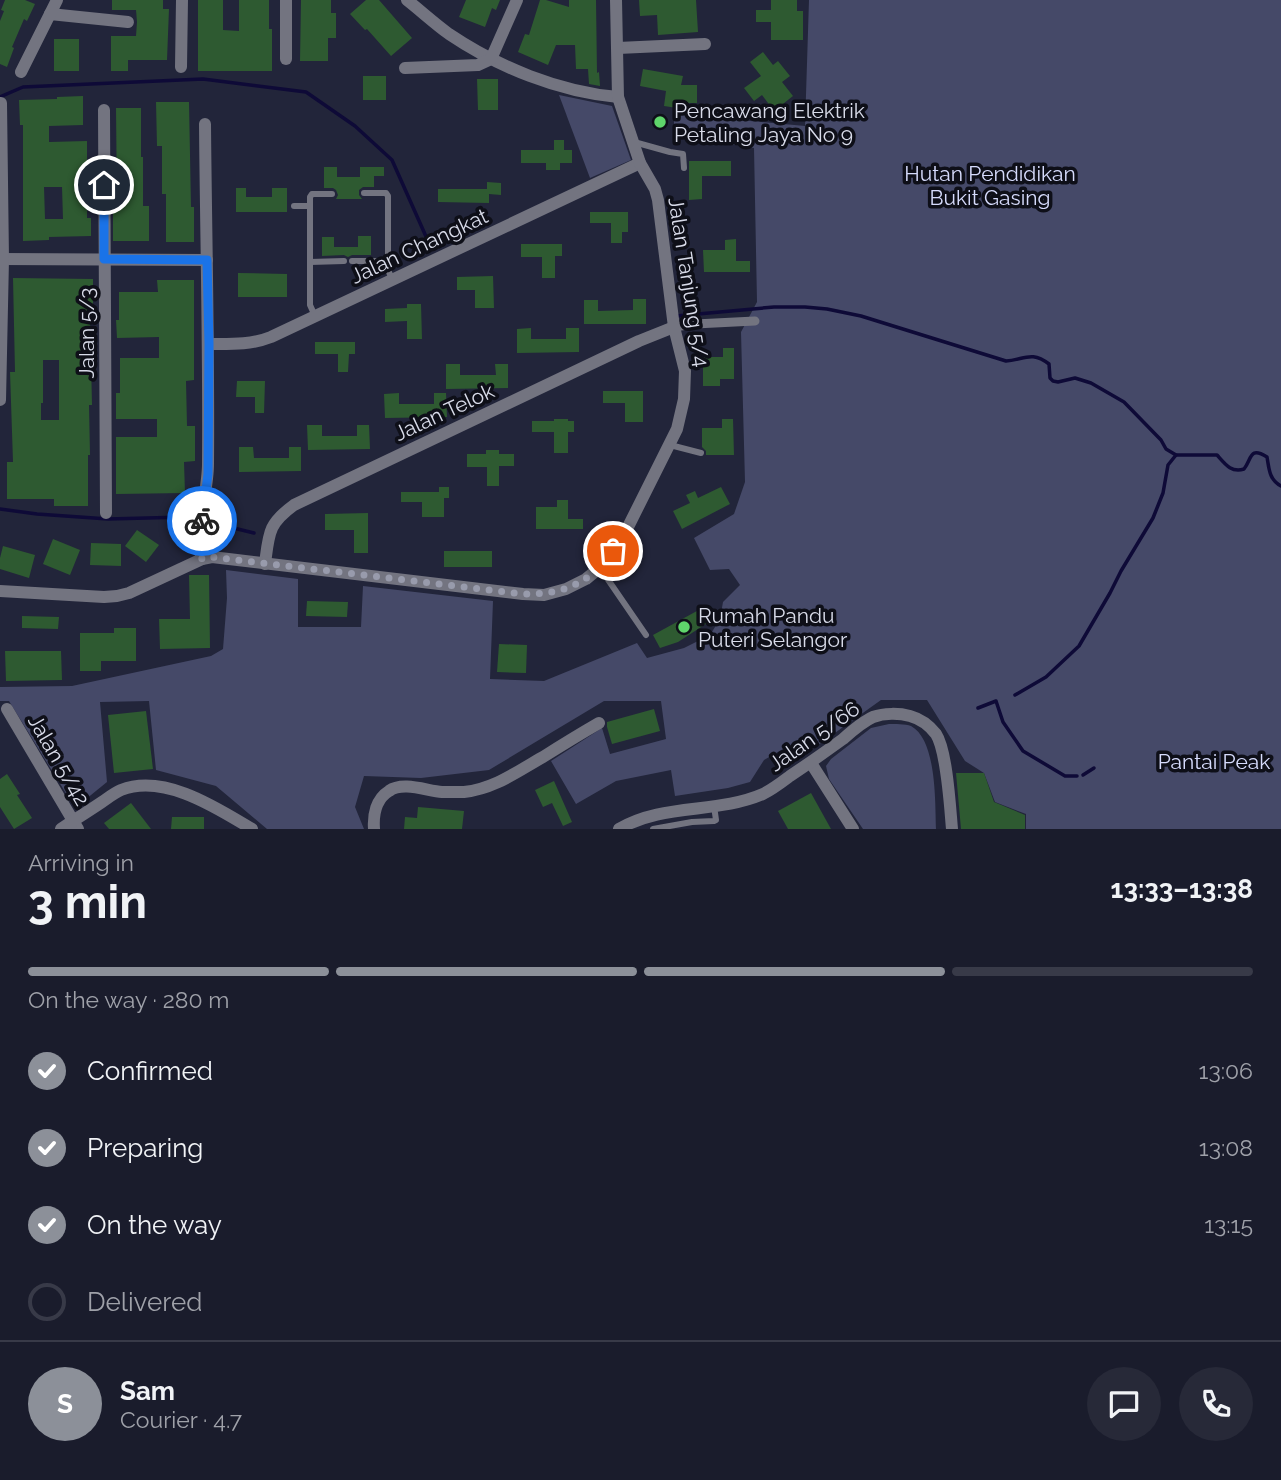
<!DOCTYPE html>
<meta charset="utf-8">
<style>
:root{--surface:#1a1c2c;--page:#272938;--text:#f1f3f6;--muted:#9fa1a9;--line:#383a48;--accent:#8c9099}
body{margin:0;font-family:Raleway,sans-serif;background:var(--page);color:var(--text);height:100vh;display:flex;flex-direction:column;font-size:26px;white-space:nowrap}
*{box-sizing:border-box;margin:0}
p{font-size:23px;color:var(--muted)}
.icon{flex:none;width:38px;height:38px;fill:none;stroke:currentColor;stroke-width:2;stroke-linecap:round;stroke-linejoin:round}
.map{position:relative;height:829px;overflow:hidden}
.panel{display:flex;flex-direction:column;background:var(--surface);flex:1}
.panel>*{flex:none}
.pin{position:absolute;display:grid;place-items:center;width:60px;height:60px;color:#fff;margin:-30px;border:4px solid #fff;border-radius:50%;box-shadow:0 2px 7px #0007}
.courier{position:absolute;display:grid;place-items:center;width:70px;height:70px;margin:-35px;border:5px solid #1a73e8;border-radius:50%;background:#fff;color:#222;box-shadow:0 2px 9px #0007}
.headline em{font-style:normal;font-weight:700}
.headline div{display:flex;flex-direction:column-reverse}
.headline{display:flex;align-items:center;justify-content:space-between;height:119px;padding:0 28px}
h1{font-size:46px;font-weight:700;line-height:52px}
.bar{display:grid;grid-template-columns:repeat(4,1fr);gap:10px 7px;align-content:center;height:84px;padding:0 28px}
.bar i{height:9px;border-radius:5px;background:var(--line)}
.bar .on{background:var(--accent)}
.bar p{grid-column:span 4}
.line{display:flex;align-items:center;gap:18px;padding:0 28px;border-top:2px solid var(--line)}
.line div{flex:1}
.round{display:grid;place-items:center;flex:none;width:74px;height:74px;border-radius:37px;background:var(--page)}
ol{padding:0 28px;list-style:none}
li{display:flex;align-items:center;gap:21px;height:77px}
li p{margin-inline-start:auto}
li .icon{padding:7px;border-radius:50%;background:var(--accent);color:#fff;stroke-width:4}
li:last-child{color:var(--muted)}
li i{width:38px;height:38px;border:4px solid var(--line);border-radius:50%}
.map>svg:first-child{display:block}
.green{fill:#454968}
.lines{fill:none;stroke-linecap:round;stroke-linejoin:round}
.stream{stroke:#0e0a37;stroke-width:3.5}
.building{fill:#2e5a31;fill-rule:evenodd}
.service{stroke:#737480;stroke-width:6}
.pedestrian{stroke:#737480;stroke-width:9}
.minor{stroke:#737480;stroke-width:12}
.done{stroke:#989bac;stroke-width:7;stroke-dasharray:0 12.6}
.route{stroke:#1a73e8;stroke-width:9}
.poi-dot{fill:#5fd56b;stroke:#0e0f18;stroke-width:2.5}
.labels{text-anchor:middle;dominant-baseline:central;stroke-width:7;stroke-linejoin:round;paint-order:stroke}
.poi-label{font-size:21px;fill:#d8dbe9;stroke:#0e0f18;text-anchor:start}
.park-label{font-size:21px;fill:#d6dbfc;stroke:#0e0f18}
.street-label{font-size:21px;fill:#d8dbe9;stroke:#0e0f18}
</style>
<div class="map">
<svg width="1281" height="829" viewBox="0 0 1281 829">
<rect width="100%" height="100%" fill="#22253a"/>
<g class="green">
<path d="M809,0H1281V829H1026V814L995,802L984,773L965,761L927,700H881L797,760L783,749L764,760L750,782L728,788L675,796L671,770L616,781L576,804L551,761L602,728L610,754L666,739L661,701H604L489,770L421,778L364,776L355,807L364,829H267L216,786L156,770L149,701L100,702L107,782L75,808L9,701H0V687L72,686L211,656L223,649L227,598L226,570L298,579V627H361L363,586L493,601L490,679L544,681L637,643L647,658L684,648L710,635L720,619L723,602L740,585L729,569L710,570L694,538L734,514L745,482L741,332L757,302L754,148L674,135V114L805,126Z"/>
<path d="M559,95L612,106L631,160L590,178Z"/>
<path d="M889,724C895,724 905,724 911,726C937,740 935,803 936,829H863L829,779L826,766L831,759L871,728Z"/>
</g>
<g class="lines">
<g class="stream">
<path d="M0,97L23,87L203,79L306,92L355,126L392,160L428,241"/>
<path d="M676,316L774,307H805L827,309L861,316L1006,361C1024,360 1031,350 1049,364L1050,378L1053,381L1058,382L1075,378L1091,383L1124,402L1161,440L1166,449L1176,455H1217C1225,464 1231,473 1244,469C1252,459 1249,446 1267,457C1269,468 1269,480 1281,486"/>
<path d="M0,509L37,514L108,519L186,517"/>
<path d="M213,523L254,533"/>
<path d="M1015,695L1046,677L1079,646L1110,593L1121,571L1153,518L1163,493L1168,465L1176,455"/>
<path d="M978,708L996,701L1003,722L1023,751L1065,776H1077"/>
<path d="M1083,775L1094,768"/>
</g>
</g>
<g class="building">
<path d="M5,0H25L35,4L27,21L24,19L12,47L14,48L7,67L0,64V21L4,11L1,10Z"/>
<path d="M112,0H163V9H169L167,60H128V71H111V36H136L137,22L136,10H112Z"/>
<path d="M198,0H223V30L239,31V0H269V29H272V71H198Z"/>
<path d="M301,0H331V13H336V38H328V61H300Z"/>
<path d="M366,0H379L412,38L391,56L367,29L365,30L350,14Z"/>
<path d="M466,0H500L496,10L492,8L485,27L459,17Z"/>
<path d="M540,0H546L569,7V0H596L597,73L599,72L600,86L589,84L588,69H576L575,45H556L548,65L518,52L525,34L529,35Z"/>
<path d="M639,0H696L698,32L658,35L657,15L640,16Z"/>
<path d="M771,0H797V11H803V40H771V22H756V10H771Z"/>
<rect x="54" y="39" width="25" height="32"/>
<path d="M763,52L773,65L778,61L790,76L782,82L793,96L774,111L762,95L754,101L744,88L761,76L750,62Z"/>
<path d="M643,69L683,76L681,85H697V103H678L677,108L664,106L666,91L640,86Z"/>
<rect x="363" y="76" width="23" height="24"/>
<path d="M477,79H498V110H478Z"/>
<path d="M83,96V125L49,126V142L87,141V218H91V236L49,237V240L23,241V125H20L19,100L57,99V97ZM44,187H62L63,219H45Z"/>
<path d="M156,102H189L191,207H194V242H166V194H162V146H157Z"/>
<path d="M116,108H141V157H143V206H149V241H113V206H117Z"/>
<path d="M554,140H564V150H572V163H560V170H546V163H521V150H554Z"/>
<path d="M689,161H731V176H702V199L689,200Z"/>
<path d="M324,167H337V177H360V167H384V176H374V187H363L359,190V195L362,199H336L338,195L336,190L333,188H324Z"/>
<path d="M487,182L501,183V195L489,194V203L438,202V189H487Z"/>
<path d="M236,188H246V197H272V188H287V212H236Z"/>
<path d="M590,212H628V232H622V243H611V223H590Z"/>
<path d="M358,236H371V255H352L348,257L344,255L322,256V237H334V247H358Z"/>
<path d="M736,239V261H750V272H704L703,250H725V240Z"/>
<path d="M521,244H562V256H555V278H542V257H521Z"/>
<path d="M238,273L287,274V297H238Z"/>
<path d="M493,276L494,308H475V290H457V277Z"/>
<path d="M13,278L93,279V316H90L92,405H89L90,455H88V506H54V499H7V462H13L10,372H15ZM43,360H59V420H41V403H43Z"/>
<path d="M157,280H194V380L186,381L187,426H195V461L184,462L185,493L116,494V437H157V419H116V393H120V358H159V337L117,338L116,320H119V292H158Z"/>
<path d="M633,299H646V324H584V300H598V311L633,310Z"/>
<path d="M407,304H421L422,339H407V321L385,322V309L407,308Z"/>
<path d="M531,328V339H566V328H579V352L517,353V329Z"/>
<path d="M315,342H355V354H349L348,372H338V354H315Z"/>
<path d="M723,348H734V379H720V386H703V357H723Z"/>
<path d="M446,364H460V375H496L495,364H508V388L446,389Z"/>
<path d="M237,381H265L264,413H255V397H236Z"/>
<path d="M603,391H643V422H625V403H603Z"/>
<path d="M399,393V404H434V393H446L447,417L385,418L384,394Z"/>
<path d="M554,419H568V421H574V432H568V453H554V432H532V421H554Z"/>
<path d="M722,419H733L734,455H706V451L702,447V428H722Z"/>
<path d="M307,425H322V436H357V425H369L370,449L308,450Z"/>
<path d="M239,447H253L254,458H289V447H301V471L239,472Z"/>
<path d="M486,450H499V454H514V466H499V486H487V467H467V454H486Z"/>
<path d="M439,487H449V498H444V517H422V502H401V492H439Z"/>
<path d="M721,487L730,504L682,529L673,511L690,503L686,495L695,491L698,498Z"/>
<path d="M557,500H568V519H583V529H536V507H557Z"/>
<path d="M368,513V553H354V530H325V514Z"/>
<path d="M137,530L159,545L146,562L125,546Z"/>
<path d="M53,539L80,550L70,575L43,564Z"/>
<path d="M91,543L121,544V566L90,565Z"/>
<path d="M3,546L35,555L29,578L0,569V558Z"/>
<rect x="444" y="551" width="48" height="16"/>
<path d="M189,575H209L210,648L160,649L159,619H190Z"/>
<path d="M307,601L348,602L347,617L306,616Z"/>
<path d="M706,606L712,620L678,642L660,648L653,635Z"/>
<path d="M22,616L59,617L58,629L22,628Z"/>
<path d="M114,628H136V661H101V671H80V633H114Z"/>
<path d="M499,644L527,645L526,673L497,672Z"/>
<path d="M5,651H61L62,680L6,681Z"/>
<path d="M654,709L660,731L612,744L607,727V722Z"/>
<path d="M146,711L153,769L114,773L108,715Z"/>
<path d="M956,773H984L994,802L1025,815V829H961Z"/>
<path d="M7,774L20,794L17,795L32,818L14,829L0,807V779Z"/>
<path d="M554,781L572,822L563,826L552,803L543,807L535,790Z"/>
<path d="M811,793L831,829H788L778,811Z"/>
<path d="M131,803L151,829H109L104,823Z"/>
<path d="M418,807L464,811L462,829H404L405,817L417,818Z"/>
<path d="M172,817H204V829H171Z"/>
</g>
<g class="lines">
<g class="service">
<path d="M634,142L670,152L683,154L684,168"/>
<path d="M364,193H386L388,196V270L392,279"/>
<path d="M294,206H310"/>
<path d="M352,261H388"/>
<path d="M310,262L344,261"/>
<path d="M315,316L310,305V197L312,194H332"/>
<path d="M670,445L701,453"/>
<path d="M600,568L646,635"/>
<path d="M653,829L692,822L714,821L716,820L714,806"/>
</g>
<path class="pedestrian" d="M674,327L695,324L755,321"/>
<g class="minor">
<path d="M407,0C421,11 434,23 449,34C498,67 559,92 618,97"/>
<path d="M50,14L128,22"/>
<path d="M618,48L705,44"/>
<path d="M286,59V0"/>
<path d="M181,67L182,0"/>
<path d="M405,68L478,65L491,59L517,0"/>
<path d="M21,72L57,0"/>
<path d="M104,110L106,513"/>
<path d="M0,259L207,260"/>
<path d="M209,344C230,344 251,345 271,337L640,163"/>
<path d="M0,400L3,259L1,103"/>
<path d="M202,559C194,531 208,494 208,464C209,351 206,238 205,124"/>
<path d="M265,564C269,533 268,524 294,505L639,341L674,327"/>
<path d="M0,591L104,597L117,596L129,593L202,559L212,557L523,594L544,595L566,589L586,579L603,565L623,537L677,429L684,399L685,371L674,327L658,200L655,189L640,163L618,97L616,0"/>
<path d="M7,709L78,829"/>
<path d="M811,763L853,829"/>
<path d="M61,829C75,819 89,811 102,802C108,798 114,793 121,790C164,773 217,808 252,829"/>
<path d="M374,829C373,815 376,799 389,791C403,781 427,791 442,792C449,792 457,792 464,792C494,789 518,771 543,757C562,745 580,734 599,723"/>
<path d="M619,829C663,803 717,814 763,794C773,789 782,782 790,776C808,764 825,752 843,739C852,731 862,722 873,717C884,713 899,713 910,716C921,719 929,725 936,734C947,751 950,807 952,829"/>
</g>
</g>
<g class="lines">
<path class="done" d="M202,521L200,552L202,559L212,557L523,594C563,595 590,583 613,551"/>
<path class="route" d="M104,185V259L207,260L209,344L208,474L202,521"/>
</g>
<g class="poi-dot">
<circle cx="660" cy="122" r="7"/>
<circle cx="684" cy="627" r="7"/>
</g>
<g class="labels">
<g class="poi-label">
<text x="674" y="110">Pencawang Elektrik<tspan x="674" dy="24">Petaling Jaya No 9</tspan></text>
<text x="698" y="615">Rumah Pandu<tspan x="698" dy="24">Puteri Selangor</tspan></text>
</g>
<g class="park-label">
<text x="990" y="173">Hutan Pendidikan<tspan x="990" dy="24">Bukit Gasing</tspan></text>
<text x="1214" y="761">Pantai Peak</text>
</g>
<g class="street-label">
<text transform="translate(419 246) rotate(-25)">Jalan Changkat</text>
<text transform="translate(689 282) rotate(81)">Jalan Tanjung 5/4</text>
<text transform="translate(86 333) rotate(-90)">Jalan 5/3</text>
<text transform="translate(444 412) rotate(-25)">Jalan Telok</text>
<text transform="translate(814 736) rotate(-35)">Jalan 5/66</text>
<text transform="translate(59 760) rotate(60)">Jalan 5/42</text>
</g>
</g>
</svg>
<div class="pin" style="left:613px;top:551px;background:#ea580c"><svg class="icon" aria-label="bag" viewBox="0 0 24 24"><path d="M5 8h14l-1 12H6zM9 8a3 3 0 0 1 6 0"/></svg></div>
<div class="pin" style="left:104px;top:185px;background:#1f2937"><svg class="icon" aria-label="home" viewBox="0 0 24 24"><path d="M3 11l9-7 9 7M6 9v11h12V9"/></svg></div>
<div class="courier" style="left:202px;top:521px"><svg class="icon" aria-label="bike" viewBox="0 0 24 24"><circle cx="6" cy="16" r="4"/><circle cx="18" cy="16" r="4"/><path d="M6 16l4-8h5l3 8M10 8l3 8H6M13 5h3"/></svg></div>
</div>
<section class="panel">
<div class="headline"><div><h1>3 min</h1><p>Arriving in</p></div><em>13:33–13:38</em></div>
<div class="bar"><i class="on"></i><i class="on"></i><i class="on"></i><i></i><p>On the way · 280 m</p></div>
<ol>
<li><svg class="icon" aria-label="check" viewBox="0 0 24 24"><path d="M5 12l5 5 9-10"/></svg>Confirmed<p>13:06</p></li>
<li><svg class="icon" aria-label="check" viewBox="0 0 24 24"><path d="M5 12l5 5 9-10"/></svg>Preparing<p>13:08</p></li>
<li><svg class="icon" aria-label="check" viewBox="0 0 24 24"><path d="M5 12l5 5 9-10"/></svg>On the way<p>13:15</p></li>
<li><i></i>Delivered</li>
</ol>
<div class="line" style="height:126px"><b class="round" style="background:var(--accent);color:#fff">S</b><div><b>Sam</b><p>Courier · 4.7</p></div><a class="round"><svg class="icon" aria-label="chat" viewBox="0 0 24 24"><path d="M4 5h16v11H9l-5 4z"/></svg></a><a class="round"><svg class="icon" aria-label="phone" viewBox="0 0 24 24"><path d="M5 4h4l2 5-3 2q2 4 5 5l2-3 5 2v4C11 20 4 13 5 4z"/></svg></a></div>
</section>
